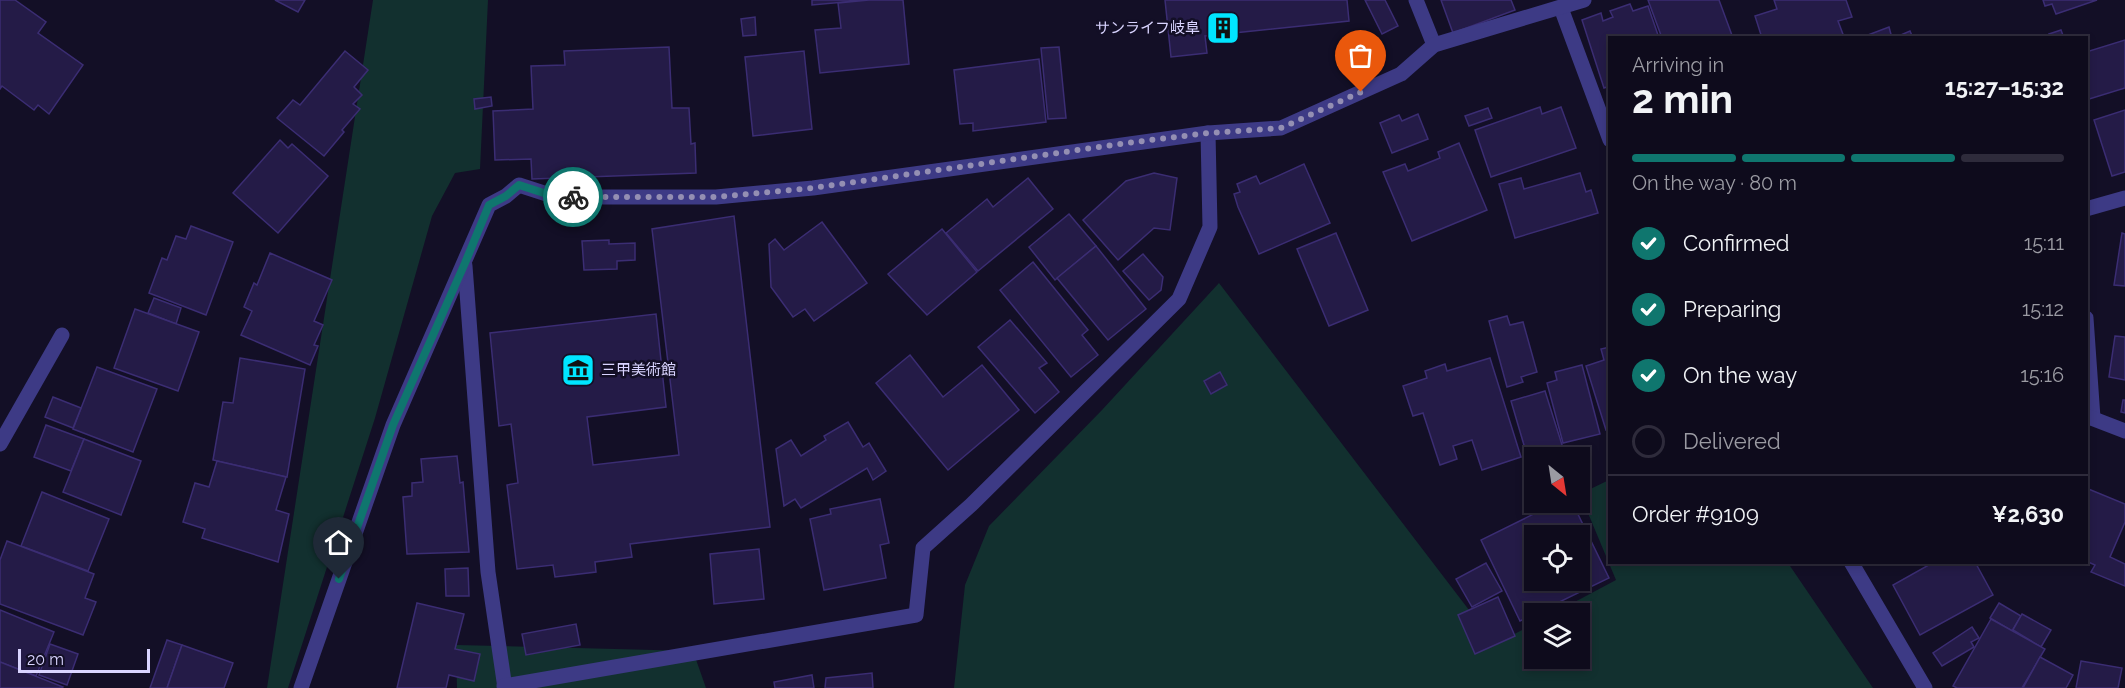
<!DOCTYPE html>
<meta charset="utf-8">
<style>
:root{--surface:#0e0b1c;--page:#171425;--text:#f1f3f6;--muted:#9b9ba3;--line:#2e2b3b;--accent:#0f766e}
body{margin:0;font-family:Raleway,"Noto Sans JP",sans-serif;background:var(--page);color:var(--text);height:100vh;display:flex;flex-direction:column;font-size:22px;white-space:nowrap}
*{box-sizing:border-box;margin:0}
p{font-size:20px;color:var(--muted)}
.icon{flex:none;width:33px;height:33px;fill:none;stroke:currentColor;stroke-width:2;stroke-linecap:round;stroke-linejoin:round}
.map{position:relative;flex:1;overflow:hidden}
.sheet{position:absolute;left:1608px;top:36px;width:480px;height:528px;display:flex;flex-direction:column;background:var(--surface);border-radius:0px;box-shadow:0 3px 9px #0003,0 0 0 2px var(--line)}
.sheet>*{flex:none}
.needle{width:39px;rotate:150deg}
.controls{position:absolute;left:1524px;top:447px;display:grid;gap:12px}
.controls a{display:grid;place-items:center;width:66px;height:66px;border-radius:0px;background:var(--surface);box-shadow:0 3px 9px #0003,0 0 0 2px var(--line);font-size:30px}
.scale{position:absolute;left:18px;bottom:15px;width:132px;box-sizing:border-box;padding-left:6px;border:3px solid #d9d4ff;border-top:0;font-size:16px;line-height:21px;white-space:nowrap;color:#d9d4ff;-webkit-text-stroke:4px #130f26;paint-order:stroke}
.pin{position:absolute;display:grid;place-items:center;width:51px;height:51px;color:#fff;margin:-62px -26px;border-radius:50% 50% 50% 0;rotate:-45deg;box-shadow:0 0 6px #0007}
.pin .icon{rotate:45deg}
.courier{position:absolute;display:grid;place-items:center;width:60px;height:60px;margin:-30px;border:4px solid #0f766e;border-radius:50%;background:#fff;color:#222;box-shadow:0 2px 8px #0007}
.headline em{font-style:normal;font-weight:700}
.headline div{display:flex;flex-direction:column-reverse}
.headline{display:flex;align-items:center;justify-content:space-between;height:102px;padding:0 24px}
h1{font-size:39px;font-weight:700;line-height:45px}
.bar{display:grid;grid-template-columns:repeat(4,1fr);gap:9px 6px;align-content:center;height:72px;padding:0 24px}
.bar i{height:8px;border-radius:4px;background:var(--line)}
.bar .selected{background:var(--accent)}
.bar p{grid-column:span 4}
.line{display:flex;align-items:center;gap:15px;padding:0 24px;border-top:2px solid var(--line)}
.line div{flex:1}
ol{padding:0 24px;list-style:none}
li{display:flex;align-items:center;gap:18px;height:66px}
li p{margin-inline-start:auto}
li .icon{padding:6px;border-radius:50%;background:var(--accent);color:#fff;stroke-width:4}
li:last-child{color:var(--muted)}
li i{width:33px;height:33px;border:3px solid var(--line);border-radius:50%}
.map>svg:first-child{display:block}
.green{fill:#12302f}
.building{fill:#241b47;stroke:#3b2d73;stroke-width:1.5;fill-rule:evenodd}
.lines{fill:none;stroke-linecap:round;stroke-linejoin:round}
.minor{stroke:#3d3a85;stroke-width:15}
.done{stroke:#948fb3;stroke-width:6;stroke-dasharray:0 10.8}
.route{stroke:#0f766e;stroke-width:8}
.labels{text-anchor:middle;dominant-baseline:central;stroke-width:5;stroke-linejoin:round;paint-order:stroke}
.poi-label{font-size:15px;fill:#d9d4ff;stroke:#130f26;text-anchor:end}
</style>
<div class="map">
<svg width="2125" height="688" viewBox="0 0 2125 688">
<rect width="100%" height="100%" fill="#130f26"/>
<g class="green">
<path d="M373,0H488L480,169L455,173L432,216L375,418L288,688H267Z"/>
<path d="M1219,283L1495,644L1534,624V658H1580V614L1554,613L1616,580L1580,494L1609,480L1610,562L1788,563L1873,688H954L965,585L989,526L1102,410Z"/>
<path d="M456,645L693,651L706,688H457Z"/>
</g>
<g class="building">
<path d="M0,0H15L46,22L38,33L83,65L49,114L38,105L34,110L2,86L0,89Z"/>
<path d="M275,0H305L298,12Z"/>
<path d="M812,0H867L812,5Z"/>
<path d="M869,0H903L909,64L820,73L815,30L841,28L838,3Z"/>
<path d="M1165,0H1347L1349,21L1205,36L1207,53L1171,57Z"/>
<path d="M1365,0H1385L1398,26L1382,34Z"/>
<path d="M1441,0H1511L1515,10L1453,33Z"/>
<path d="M1648,0H1719L1733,38H1662Z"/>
<path d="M1774,0H1846L1852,17L1838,21L1844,37L1842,38H1762L1755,16L1777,9Z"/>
<path d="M2043,0H2097L2056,14L2052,4L2045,6Z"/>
<path d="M1630,4L1633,11L1648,6L1659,38H1610V86L1604,88L1582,20L1601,13L1603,21L1613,17L1610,11Z"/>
<path d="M755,17L756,35L743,36L741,19Z"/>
<path d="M1889,27L1892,38H1869L1868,35Z"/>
<path d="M2061,30L2064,38H2051L2049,34Z"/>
<path d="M1910,31L1913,38H1894Z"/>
<path d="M2125,40V88L2086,100V52Z"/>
<path d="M669,47L672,108H689L691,144L695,143L696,173L532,179L531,159L495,160L493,111L533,109L531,66L565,65L564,51Z"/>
<path d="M1059,47L1066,118L1048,119L1041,48Z"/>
<path d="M345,51L368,70L354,87L362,95L353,104L360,109L342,130L344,132L324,156L277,118L293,100L300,105Z"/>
<path d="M804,51L812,129L753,136L745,57Z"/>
<path d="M1039,59L1046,122L973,131V123L960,124L954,70Z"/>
<path d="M491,97L492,106L475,109L474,99Z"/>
<path d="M1540,107L1542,114L1561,107L1576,148L1491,177L1475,130Z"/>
<path d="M1488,108L1492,118L1469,126L1465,116Z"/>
<path d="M2125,110V172L2112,176L2094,120Z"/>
<path d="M1418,114L1428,139L1392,153L1380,123L1399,115L1402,121Z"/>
<path d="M280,140L288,148L292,144L328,176L278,233L233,193Z"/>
<path d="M1459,143L1487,210L1412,241L1383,172L1405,164L1408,171L1440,158L1438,152Z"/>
<path d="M1304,164L1330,223L1259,254L1238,207L1234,194L1240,192L1237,184L1256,176L1260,184Z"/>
<path d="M1154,173L1177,178L1170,230L1154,228L1118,260L1083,220L1126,181Z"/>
<path d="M1580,173L1586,192L1591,190L1598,213L1515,238L1499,184L1521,178L1524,189Z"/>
<path d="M1028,178L1053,209L978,271L946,233L987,199L993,207Z"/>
<path d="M1069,214L1096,246L1055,280L1029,247Z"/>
<path d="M734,216L770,527L630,544L632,557L595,562L596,572L555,577L553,565L517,569L507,485L518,483L511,424L499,426L490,333L656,314L666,407L587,417L593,465L679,455L652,229Z"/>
<path d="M822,222L867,283L814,321L805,309L793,317L771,287L769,244L775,239L784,250Z"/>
<path d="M191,226L233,242L206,315L149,293L162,258L167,260L176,236L186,239Z"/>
<path d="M942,229L977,272L927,315L888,274Z"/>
<path d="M1336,233L1368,310L1329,326L1297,249Z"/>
<path d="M2122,233L2125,234V286L2114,285Z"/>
<path d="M609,240V244L635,243V260L617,261V269L584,270L582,241Z"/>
<path d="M1096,246L1146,309L1108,340L1057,278Z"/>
<path d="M270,253L332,280L314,321L323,325L314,345L318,346L310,365L241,335L252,311L244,307L254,283L257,285Z"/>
<path d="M1143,254L1163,277L1161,290L1149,300L1123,271Z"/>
<path d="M1033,262L1088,330L1082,335L1098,355L1071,377L1000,290Z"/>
<path d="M154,298L181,308L176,324L148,313Z"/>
<path d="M135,309L199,332L178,391L114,368Z"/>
<path d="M1507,316L1510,325L1523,322L1537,372L1521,377L1523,382L1507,387L1489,321Z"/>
<path d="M1010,320L1047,363L1039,368L1059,392L1035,413L978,347Z"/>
<path d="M2115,336L2125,337V380L2109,377Z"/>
<path d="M1610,347V429L1606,430L1586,366L1604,360L1601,349Z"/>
<path d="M910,355L943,397L982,365L1019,410L948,470L876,383Z"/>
<path d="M240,358L305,369L287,477L213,460L223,402L233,403Z"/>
<path d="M1490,358L1521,457L1482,470L1472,440L1453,446L1457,459L1440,465L1423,413L1413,416L1403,386L1427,378L1425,371L1445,364L1447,371Z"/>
<path d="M1582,365L1600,434L1563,443L1547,383L1557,380L1555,372Z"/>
<path d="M97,367L157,389L133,452L73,429Z"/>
<path d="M1220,372L1227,385L1211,394L1204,381Z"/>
<path d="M1545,391L1563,448L1544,454L1542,447L1526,452L1511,401Z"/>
<path d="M53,397L81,408L73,428L45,417Z"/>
<path d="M2123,400H2125V413L2121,412Z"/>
<path d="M848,422L863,447L869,443L886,471L873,480L867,468L801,508L795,499L784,506L776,449L791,440L801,456L826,440L824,436Z"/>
<path d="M46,425L84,439L71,471L34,457Z"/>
<path d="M84,439L141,461L121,515L63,492Z"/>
<path d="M457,456L460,483L463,482L469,552L407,554L403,497L412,496V483L423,482L421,459Z"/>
<path d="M217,461L286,477L276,510L289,514L278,562L202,538L205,529L183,522L195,483L209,487Z"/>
<path d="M2086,488L2125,504V522L2110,557L2125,564V586L2091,572L2095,565L2086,561Z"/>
<path d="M42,492L109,519L88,571L21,546Z"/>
<path d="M880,499L889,543L880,545L886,578L824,590L810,519L831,514L830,509Z"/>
<path d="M1558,502H1572L1609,578L1520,621L1481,540ZM1534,536H1580V580H1534Z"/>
<path d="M7,541L94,574L85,598L96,602L83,635L0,604V560Z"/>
<path d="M759,549L764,599L714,604L710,554Z"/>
<path d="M1934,562H1975L1993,595L1920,635L1893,585Z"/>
<path d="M1486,563L1502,591L1472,607L1456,579Z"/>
<path d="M468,568L469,596H446L445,569Z"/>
<path d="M1498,597L1515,636L1475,654L1458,615Z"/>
<path d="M417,603L464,614L455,649L480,654L474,681L449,675L446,688H397Z"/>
<path d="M1999,603L2021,616L2012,631L1990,618Z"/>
<path d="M0,610L54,632L36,676L0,662Z"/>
<path d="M2022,614L2051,630L2041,647L2013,630Z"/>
<path d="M1991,619L2045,649L2022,688H1957L1953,686Z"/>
<path d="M576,624L580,645L526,655L522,634Z"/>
<path d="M1972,627L1979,638L1971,642L1974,647L1942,666L1933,653Z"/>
<path d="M167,640L182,645L167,688H150Z"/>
<path d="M50,644L78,654L67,685L39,675Z"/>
<path d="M182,645L233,663L224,688H167Z"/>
<path d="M2040,657L2073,675L2066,688H2023Z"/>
<path d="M2081,661L2122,668L2118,688H2076Z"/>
<path d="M0,662L63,687L62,688H0Z"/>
<path d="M872,673L873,688H825L826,678Z"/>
<path d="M812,675L814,688H775L774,682Z"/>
</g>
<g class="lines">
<g class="minor">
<path d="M1416,0L1434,45"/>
<path d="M1561,8L1610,140"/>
<path d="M2086,209L2125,198"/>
<path d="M465,266L488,572L505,688"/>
<path d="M2086,318L2093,418"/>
<path d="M2086,416L2125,431"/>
<path d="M0,444L62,335"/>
<path d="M1851,562L1925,688"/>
<path d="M504,686L916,615L923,548L971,505L1179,299L1210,227L1208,133"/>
<path d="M301,688L393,425L489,205L506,196L519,185L556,197H716L813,188L1208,133L1281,128L1401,74L1434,45L1584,0"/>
</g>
</g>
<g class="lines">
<path class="done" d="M573,197H716L813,188L1127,143L1208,133L1281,128L1361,92"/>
<path class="route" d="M339,579L393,425L465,263L489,205L506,196L519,185L556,197H573"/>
</g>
<defs>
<g id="building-square" transform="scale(1.725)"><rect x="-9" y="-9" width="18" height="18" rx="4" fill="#00e5ff" stroke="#130f26"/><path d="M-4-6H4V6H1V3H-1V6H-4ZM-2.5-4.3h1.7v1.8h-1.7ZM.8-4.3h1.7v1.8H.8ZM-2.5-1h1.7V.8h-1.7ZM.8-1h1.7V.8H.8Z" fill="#111"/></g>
<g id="museum-square" transform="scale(1.725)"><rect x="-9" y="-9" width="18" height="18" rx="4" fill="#00e5ff" stroke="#130f26"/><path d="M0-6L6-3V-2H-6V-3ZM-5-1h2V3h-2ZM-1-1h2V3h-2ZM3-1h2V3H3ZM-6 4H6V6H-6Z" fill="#111"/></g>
</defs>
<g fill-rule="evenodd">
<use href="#building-square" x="1223" y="28"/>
<use href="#museum-square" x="578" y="370"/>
</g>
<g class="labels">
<g class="poi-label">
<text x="1200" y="28">サンライフ岐阜</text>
<text x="601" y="370" text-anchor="start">三甲美術館</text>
</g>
</g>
</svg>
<div class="controls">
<a><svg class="needle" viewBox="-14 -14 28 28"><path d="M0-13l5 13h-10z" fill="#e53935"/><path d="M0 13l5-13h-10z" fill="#9b9ba3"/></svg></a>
<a><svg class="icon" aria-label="locate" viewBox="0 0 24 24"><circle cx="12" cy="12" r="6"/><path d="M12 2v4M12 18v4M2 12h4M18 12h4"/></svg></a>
<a><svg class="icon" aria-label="layers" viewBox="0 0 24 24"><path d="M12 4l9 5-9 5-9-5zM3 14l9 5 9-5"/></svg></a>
</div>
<div class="scale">20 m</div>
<div class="pin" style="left:1361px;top:92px;background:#ea580c"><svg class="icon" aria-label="bag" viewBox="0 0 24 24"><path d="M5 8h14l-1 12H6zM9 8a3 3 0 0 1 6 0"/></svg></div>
<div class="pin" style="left:339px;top:579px;background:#1f2937"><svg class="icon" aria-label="home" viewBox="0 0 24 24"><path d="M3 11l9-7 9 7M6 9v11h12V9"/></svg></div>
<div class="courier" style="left:573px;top:197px"><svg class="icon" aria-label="bike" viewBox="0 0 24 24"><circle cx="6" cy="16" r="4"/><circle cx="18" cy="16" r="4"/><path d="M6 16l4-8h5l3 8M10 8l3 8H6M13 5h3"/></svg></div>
<section class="sheet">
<div class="headline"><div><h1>2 min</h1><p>Arriving in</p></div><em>15:27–15:32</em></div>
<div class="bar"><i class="selected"></i><i class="selected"></i><i class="selected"></i><i></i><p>On the way · 80 m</p></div>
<ol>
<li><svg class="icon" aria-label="check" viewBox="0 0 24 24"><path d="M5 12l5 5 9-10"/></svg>Confirmed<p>15:11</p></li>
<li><svg class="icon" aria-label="check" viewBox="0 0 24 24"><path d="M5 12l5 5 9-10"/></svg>Preparing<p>15:12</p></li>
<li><svg class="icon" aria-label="check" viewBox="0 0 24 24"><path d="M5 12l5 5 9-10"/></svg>On the way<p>15:16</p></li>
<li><i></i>Delivered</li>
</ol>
<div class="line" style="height:78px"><div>Order #9109</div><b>¥2,630</b></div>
</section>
</div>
